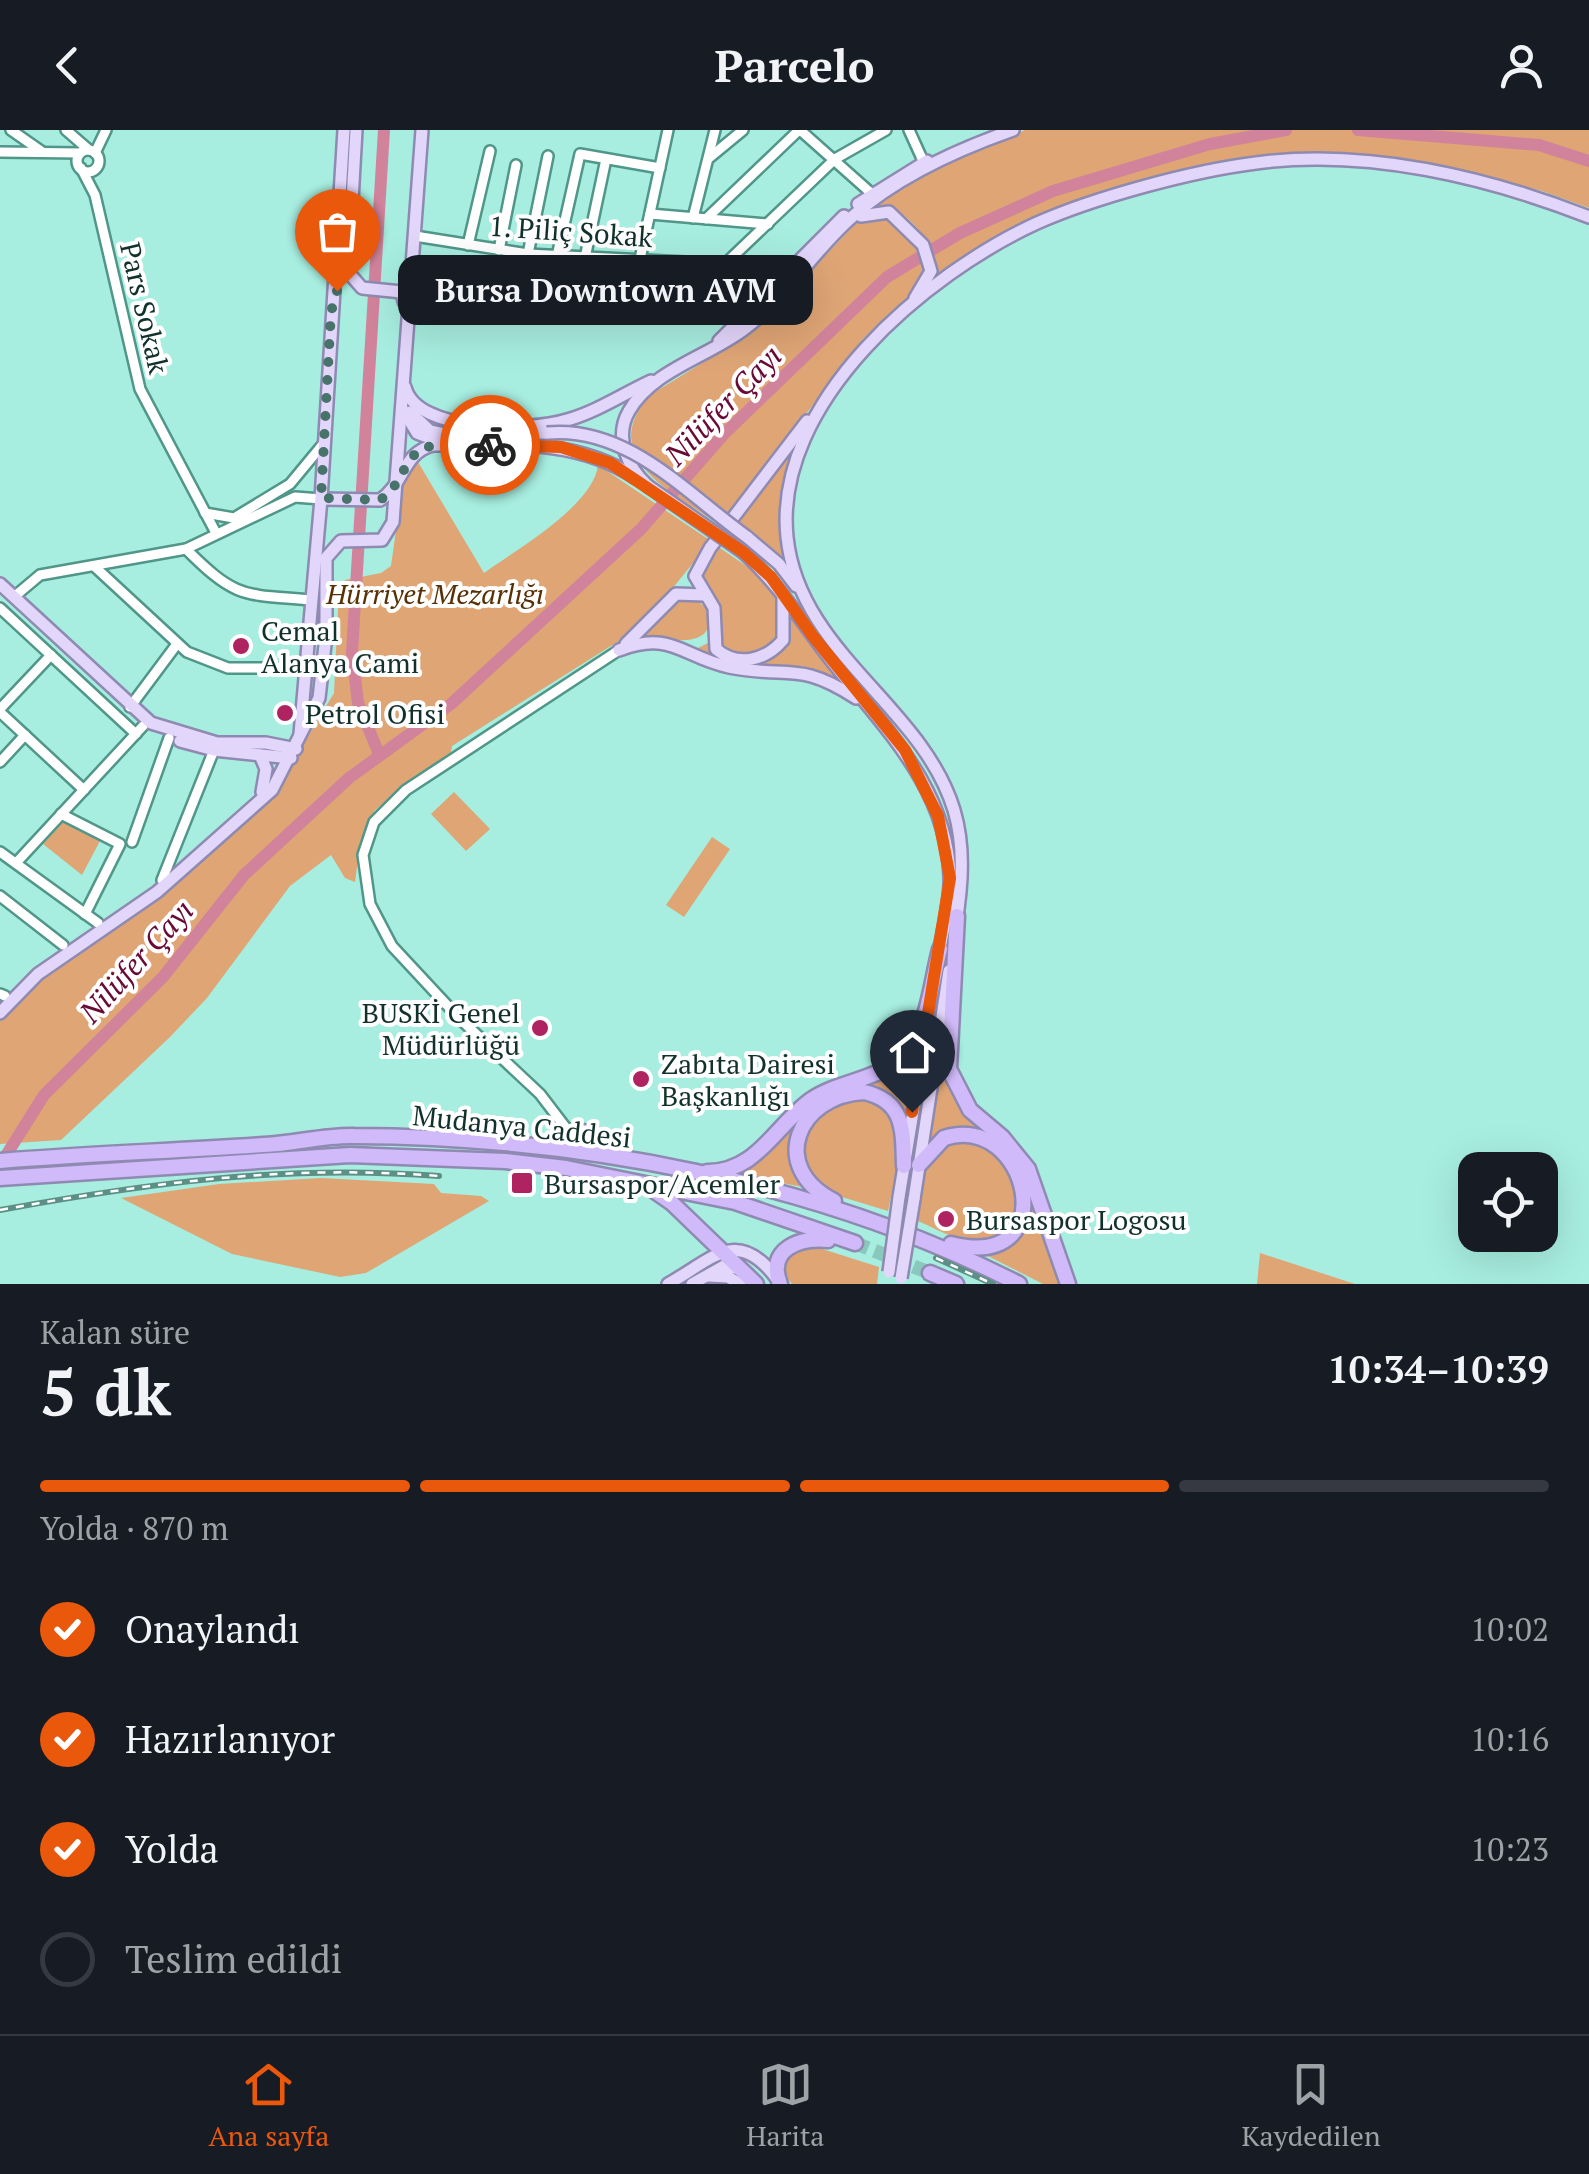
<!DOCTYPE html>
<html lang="tr">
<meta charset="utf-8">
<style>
:root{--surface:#171b24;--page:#20242c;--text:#f1f3f6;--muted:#9ea1a6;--line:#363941;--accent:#ea580c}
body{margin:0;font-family:"PT Serif",serif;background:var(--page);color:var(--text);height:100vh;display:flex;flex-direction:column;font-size:38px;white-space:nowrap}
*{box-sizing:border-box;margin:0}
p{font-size:32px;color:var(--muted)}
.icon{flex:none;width:55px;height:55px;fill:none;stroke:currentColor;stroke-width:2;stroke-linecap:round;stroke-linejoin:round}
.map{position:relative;height:1154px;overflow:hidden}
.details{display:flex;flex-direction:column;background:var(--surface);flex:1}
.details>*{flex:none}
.fabs{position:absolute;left:1458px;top:1022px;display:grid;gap:20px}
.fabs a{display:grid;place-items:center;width:100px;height:100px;border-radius:20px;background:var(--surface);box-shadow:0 10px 40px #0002;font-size:50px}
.pin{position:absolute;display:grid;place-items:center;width:85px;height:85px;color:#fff;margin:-102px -42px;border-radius:50% 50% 50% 0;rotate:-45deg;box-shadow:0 0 10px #0007}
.pin .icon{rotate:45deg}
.courier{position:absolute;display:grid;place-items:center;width:100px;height:100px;margin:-50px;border:8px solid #ea580c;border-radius:50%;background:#fff;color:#222;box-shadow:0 2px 12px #0007}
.bubble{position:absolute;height:70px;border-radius:20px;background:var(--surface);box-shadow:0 10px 40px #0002;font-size:32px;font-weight:700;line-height:70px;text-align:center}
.head em{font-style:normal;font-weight:700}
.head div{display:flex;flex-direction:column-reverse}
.head{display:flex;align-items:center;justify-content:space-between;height:170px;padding:0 40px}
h1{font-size:65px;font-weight:700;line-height:75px}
.bar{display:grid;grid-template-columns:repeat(4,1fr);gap:15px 10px;align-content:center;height:120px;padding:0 40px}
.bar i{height:12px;border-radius:8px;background:var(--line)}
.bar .on{background:var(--accent)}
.bar p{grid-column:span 4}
ol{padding:0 40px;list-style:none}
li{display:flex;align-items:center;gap:30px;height:110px}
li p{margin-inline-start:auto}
li .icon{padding:10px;border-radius:50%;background:var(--accent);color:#fff;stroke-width:4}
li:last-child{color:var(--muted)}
li i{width:55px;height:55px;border:5px solid var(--line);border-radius:50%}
header{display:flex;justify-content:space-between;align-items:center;height:130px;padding:0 40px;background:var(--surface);font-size:45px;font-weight:700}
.tabs{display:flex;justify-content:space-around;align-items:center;height:140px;border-top:2px solid var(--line);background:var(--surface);font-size:28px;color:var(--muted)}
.tabs a{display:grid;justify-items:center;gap:5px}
.tabs .on{color:var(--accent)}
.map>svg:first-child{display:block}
.green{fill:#dfa575}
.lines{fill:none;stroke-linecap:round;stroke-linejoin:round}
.river{stroke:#d1839b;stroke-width:12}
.highway-tunnel{stroke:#89c8bc;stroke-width:14;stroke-dasharray:14 7;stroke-linecap:butt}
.minor-casing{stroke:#509689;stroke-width:14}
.major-casing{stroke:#8e8ab1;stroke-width:16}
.highway-casing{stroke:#8e8ab1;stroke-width:19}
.minor{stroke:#fff;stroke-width:9}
.major{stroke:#e3d6fb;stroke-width:11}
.highway{stroke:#d0baf9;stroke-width:14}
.rail-casing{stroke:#5d8f86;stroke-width:6}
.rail{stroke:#fff;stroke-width:2.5;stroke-dasharray:8;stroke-linecap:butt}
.major-bridge-casing{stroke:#8e8ab1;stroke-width:16;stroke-linecap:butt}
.major-bridge{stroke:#e3d6fb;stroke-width:11}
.done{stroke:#47736b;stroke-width:10;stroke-dasharray:0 18}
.route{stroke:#ea580c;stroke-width:12}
.poi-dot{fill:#af2360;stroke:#fff;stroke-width:4}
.labels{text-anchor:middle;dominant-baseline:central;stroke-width:8;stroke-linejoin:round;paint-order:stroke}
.street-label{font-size:28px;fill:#13312c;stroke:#fff}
.park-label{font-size:28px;font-style:italic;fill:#583006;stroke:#fff}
.poi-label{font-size:28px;fill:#13312c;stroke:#fff;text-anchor:start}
.water-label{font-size:30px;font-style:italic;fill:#690a35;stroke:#fff}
</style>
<header><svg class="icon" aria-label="back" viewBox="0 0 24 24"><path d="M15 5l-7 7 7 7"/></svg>Parcelo<svg class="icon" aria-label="person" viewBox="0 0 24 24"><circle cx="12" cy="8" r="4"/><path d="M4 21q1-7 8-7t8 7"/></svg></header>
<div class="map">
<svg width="1589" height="1154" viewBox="0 0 1589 1154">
<rect width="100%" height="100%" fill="#a7eee0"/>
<g class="green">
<path d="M1025,0H1589V78L1542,61L1442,37L1333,24L1279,25L1188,41L1041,85L931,154C942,121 921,99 896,79L871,77L947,33Z"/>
<path d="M885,85L919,118L926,141L919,158L863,209L721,396C676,364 594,328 650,265L738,211L764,190L854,95L866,86Z"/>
<path d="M792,319L779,396L788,442L729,401Z"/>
<path d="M413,332H418L484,443C516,420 594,375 598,335L711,411L641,497L452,616L451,622L375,680L360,714L355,752L345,748L331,725L290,756L207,868L170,907L61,1010L0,1014V888L31,853L198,733L274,663L334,563L339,460L345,450L381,443L391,436L402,357Z"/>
<path d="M717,416L761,446L782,475L776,513C759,524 738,533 722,513L721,479L701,445Z"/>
<path d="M680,468L696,469L709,481C716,524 664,506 639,509Z"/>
<path d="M789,477L841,554C795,526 742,546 696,519L710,512L748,532L786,512Z"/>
<path d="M454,662L490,699L466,721L431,684Z"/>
<path d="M65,690L101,709L82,745L43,714Z"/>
<path d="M712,707L730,719L684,787L666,775Z"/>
<path d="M918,913L906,985L880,961C828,948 763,1006 803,1057L735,1044C768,1026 786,991 818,971C853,947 894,954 918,913Z"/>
<path d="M942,926L949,950L1020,1033L1062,1154H1043L984,1124L1012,1111L1028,1076C1003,1026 992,975 928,1016Z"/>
<path d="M847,968H872L894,983L899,1028L888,1081L832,1064L808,1048C799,1001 806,992 847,968Z"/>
<path d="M971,1009C979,1014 990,1018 998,1025C1021,1046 1030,1099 993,1111C970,1119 939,1100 918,1091C924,1046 919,1019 971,1009Z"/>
<path d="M321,1048L434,1054L441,1063L481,1066L489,1071L366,1143L340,1147L232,1124L121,1068L219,1054Z"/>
<path d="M813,1116L879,1137L877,1154H792L780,1140L787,1121Z"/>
<path d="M1260,1123L1355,1154H1257Z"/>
</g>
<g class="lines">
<g class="river">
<path d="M1358,0L1539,15L1589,31"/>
<path d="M379,624L358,573L352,522L384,0"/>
<path d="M0,1035L44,965L163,847L244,745L349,648L451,574L641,399L724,304L887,147L960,103L1053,61L1210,14L1286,0"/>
</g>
<path class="highway-tunnel" d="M855,1113L930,1143"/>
<g class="minor-casing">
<g id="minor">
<path d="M11,0L41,21"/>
<path d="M66,0L89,20"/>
<path d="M800,0L871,63"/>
<path d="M909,0L924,33"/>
<circle cx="88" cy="31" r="11"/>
<path d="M0,22L80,23"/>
<path d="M95,23L106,0"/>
<path d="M709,28L743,0"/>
<path d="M81,38L95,65L140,259L216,403"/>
<path d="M650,84L768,94"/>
<path d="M693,88L715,0"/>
<path d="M706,89L799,0"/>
<path d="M415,106L528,124L725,134L785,142"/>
<path d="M468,115L490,21"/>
<path d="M499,120L516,35"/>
<path d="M528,124L548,26"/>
<path d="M557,126L580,24L660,38"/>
<path d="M585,128L606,29"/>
<path d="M640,129L668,0"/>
<path d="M725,134L835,29L886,0"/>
<path d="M205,383L234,388L290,354L324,313"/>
<path d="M186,419C237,470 243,464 312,470"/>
<path d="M94,436L187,522L228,538H307"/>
<path d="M15,466L40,445L186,419L295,367L321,369"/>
<path d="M0,478L136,604"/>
<path d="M130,577L177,514"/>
<path d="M0,579L51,525"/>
<path d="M0,582L84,660"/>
<path d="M0,632L25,605"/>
<path d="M61,684L120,714L85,784"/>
<path d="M132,712L169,608"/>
<path d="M0,722L98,793"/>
<path d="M16,733L143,596"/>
<path d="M162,750L214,620"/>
<path d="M0,766L63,815"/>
<path d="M0,864L5,866"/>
<path d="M584,1002L566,998L540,964L459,888L392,816L370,774L363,725L374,692L406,660L619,520"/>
</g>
</g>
<g class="major-casing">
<g id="major">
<path d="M356,0L348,142L362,158L402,162L404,172"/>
<path d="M858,74L927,31"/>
<path d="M861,86L889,82L923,115L931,141L915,168"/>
<path d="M719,211L844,86"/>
<path d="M405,257C416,303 529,302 567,290C596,282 623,264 651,251"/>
<path d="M403,280L417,303L449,315"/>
<path d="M410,282L430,301L444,304L547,303"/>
<path d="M648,356C627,337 614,307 629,281C653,239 711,226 747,197C787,166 814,120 852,87C895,48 959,19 1013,0"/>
<path d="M321,369L380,370C405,354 402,322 434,315C504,315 575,307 636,348"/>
<path d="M747,407L779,434L796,456"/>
<path d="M743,422C780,455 804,496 835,535C886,600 947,658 950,747C951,772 943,799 939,824"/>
<path d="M0,454L151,593L217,613H266L296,619"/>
<path d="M783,467V510C766,530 738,538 716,519L714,478L695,446L710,418L807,291"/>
<path d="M626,514L676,464L704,465"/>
<path d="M619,520C672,500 682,527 729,537C788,549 798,530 856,568"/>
<path d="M300,604L321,369L344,0"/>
<path d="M180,611L214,620L291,628"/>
<path d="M260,625L266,639L262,662"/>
<path d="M956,793C962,755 965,717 954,680C922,575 799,523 787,407C773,272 926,144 1037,93C1096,67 1192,41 1256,33C1366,18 1487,47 1589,87"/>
<path d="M0,883L38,844L157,762L272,660L319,568L326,506V428L341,411L382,410L393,392L422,0"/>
<path d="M899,1067L928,891"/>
<path d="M914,1069L949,841"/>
<path d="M709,1146L728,1147L740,1154"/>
<path d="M668,1154C714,1128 738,1096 777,1149"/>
<path d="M692,1154L724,1136L741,1139"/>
</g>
</g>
<g class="highway-casing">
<g id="highway">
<path d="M957,786L949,939L970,980L1002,1007L1028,1039L1068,1154"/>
<path d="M584,1002L602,1019L613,1022"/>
<path d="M0,1031C88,1024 176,1021 264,1015C294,1014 324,1005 354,1006C580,1007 817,1051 1019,1154"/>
<path d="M919,1035L944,1008C1028,980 1067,1143 951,1114"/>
<path d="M707,1042C756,1043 775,996 811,970C840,950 884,950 907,922C928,896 932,850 940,819"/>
<path d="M0,1048L350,1025L505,1031L566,1038L735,1072L855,1113"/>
<path d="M649,1057L672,1073L756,1154"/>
<path d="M834,1071C767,1037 798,965 864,962C905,971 903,1001 904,1036"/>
<path d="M930,1143L956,1154"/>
<path d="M780,1154C766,1119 800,1107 828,1110"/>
</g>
</g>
<use href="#minor" class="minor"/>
<use href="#major" class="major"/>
<use href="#highway" class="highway"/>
<g class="rail-casing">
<g id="rail">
<path d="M0,1080C150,1053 286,1034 439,1046"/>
<path d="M936,1128L993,1154"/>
</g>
</g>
<use href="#rail" class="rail"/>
<g class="major-bridge-casing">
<g id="major-bridge">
<path d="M547,303C627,295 687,364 747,407"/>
<path d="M648,356L743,422"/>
<path d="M889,1142L899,1067"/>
<path d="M901,1148L914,1069"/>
</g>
</g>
<use href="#major-bridge" class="major-bridge"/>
</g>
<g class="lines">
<path class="done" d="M337,161L331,182L321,368L380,370C401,357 402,332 423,317L490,315"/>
<path class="route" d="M490,315L561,317L610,333L743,422L771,447L812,505L905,620L938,686L950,748L912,982"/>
</g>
<g class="poi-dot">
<circle cx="241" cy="516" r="10"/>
<circle cx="285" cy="583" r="10"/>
<circle cx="540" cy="898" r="10"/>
<circle cx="641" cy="949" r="10"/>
<rect x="510" y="1041" width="24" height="24" rx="5"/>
<circle cx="946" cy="1089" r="10"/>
</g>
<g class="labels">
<g class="street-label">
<text transform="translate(571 101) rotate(4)">1. Piliç Sokak</text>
<text transform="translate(145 178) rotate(77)">Pars Sokak</text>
<text transform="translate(522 996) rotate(6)">Mudanya Caddesi</text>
</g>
<g class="park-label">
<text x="435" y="463">Hürriyet Mezarlığı</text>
</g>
<g class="poi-label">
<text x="261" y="500">Cemal<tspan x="261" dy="32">Alanya Cami</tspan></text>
<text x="305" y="583">Petrol Ofisi</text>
<text x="520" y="882" text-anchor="end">BUSKİ Genel<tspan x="520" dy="32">Müdürlüğü</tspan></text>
<text x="661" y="933">Zabıta Dairesi<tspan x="661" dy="32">Başkanlığı</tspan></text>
<text x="544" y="1053">Bursaspor/Acemler</text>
<text x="966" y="1089">Bursaspor Logosu</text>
</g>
<g class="water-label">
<text transform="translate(723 275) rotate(-46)">Nilüfer Çayı</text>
<text transform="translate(136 831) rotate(-48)">Nilüfer Çayı</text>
</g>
</g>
</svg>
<div class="fabs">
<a><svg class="icon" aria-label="locate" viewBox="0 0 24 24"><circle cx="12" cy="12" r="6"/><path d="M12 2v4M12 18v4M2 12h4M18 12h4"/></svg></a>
</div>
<div class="pin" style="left:337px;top:161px;background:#ea580c"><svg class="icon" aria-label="bag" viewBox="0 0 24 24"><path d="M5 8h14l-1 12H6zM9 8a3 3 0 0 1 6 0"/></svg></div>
<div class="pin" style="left:912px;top:982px;background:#1f2937"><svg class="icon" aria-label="home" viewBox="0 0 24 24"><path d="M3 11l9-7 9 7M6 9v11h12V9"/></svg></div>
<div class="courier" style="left:490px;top:315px"><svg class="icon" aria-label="bike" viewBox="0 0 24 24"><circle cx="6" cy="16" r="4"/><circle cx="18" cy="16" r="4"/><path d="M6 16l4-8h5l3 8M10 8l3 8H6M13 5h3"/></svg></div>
<div class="bubble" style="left:398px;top:125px;width:415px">Bursa Downtown AVM</div>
</div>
<section class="details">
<div class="head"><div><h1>5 dk</h1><p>Kalan süre</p></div><em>10:34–10:39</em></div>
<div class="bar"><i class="on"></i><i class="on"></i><i class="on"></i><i></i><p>Yolda · 870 m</p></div>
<ol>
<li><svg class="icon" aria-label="check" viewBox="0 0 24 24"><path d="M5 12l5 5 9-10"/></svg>Onaylandı<p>10:02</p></li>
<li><svg class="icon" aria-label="check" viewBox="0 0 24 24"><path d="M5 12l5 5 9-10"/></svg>Hazırlanıyor<p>10:16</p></li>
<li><svg class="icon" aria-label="check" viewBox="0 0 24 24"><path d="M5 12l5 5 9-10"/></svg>Yolda<p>10:23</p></li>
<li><i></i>Teslim edildi</li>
</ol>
</section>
<nav class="tabs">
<a class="on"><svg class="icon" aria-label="home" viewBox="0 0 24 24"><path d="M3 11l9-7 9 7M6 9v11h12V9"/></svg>Ana sayfa</a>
<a><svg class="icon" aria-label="map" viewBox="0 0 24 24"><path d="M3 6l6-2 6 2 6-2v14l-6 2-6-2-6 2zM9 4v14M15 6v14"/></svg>Harita</a>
<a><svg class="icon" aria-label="saved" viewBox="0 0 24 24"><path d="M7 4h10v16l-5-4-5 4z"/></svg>Kaydedilen</a>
</nav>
